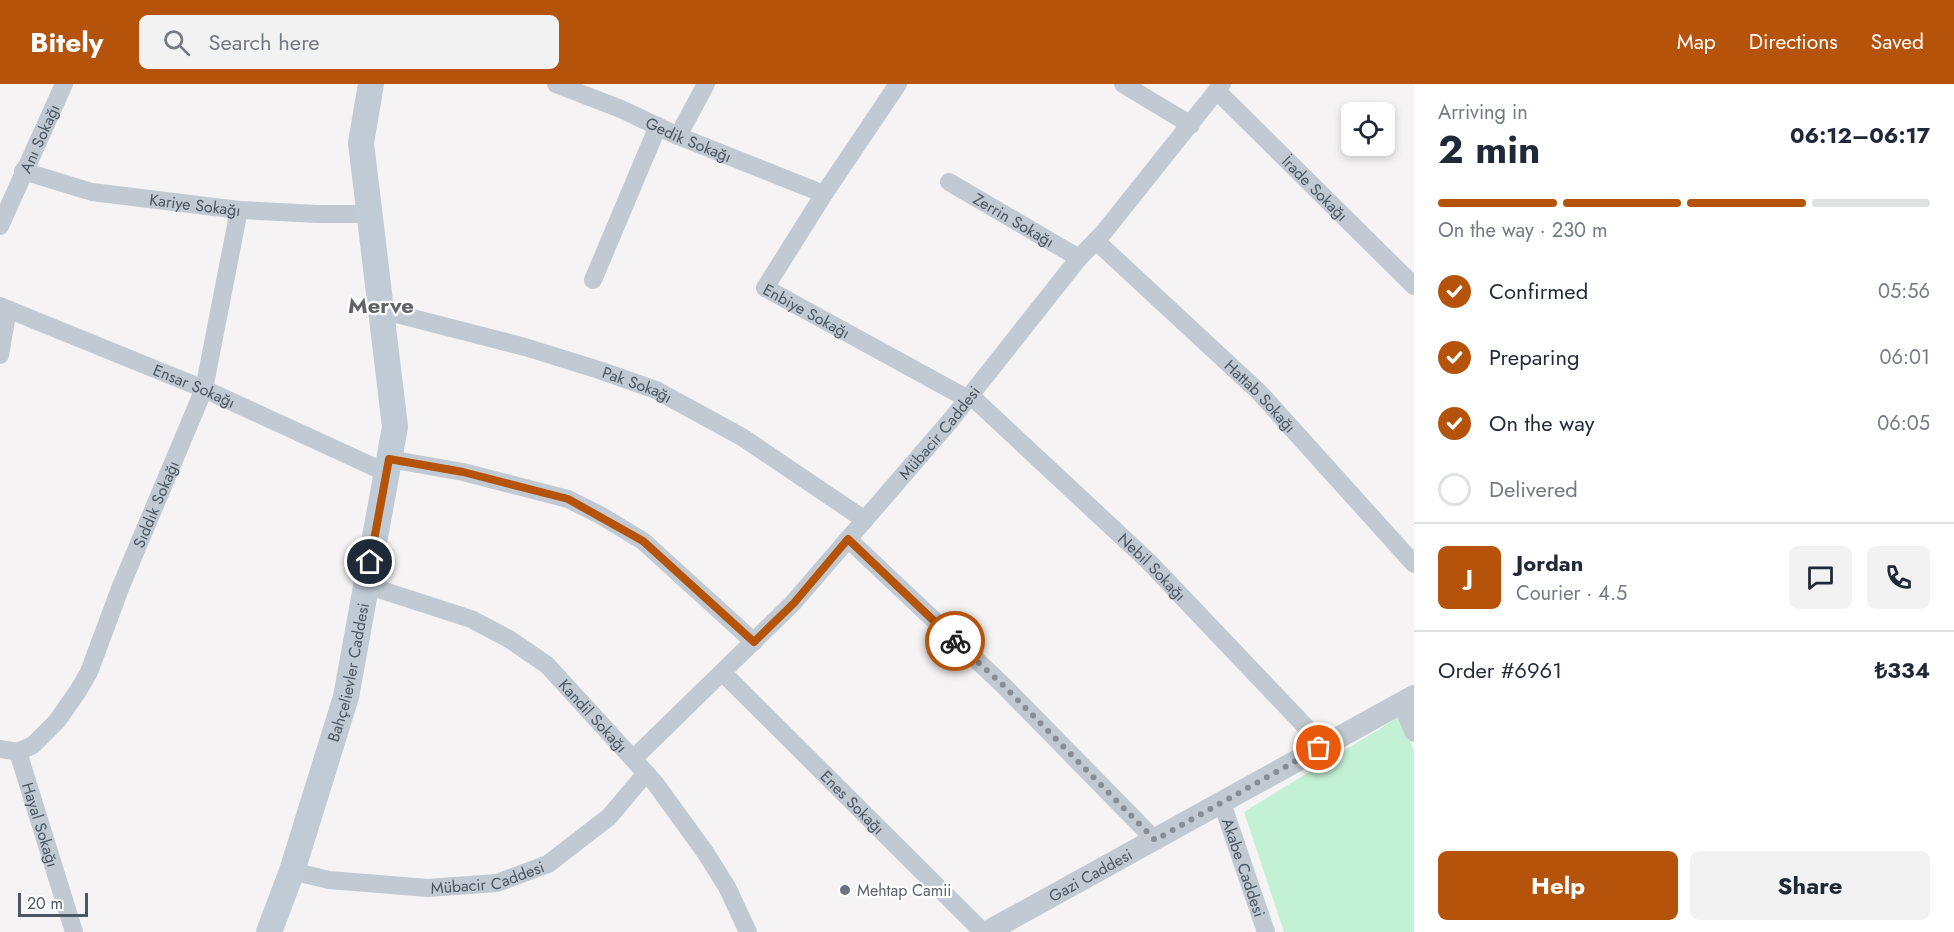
<!DOCTYPE html>
<meta charset="utf-8">
<style>
:root{--surface:#fff;--page:#f2f2f3;--text:#1f2937;--muted:#747a83;--line:#e0e1e3;--accent:#b45309}
body{margin:0;font-family:Jost,sans-serif;background:var(--page);color:var(--text);height:100vh;display:flex;flex-direction:column;font-size:22px;white-space:nowrap}
*{box-sizing:border-box;margin:0}
p{font-size:20px;color:var(--muted)}
.icon{flex:none;width:33px;height:33px;fill:none;stroke:currentColor;stroke-width:2;stroke-linecap:round;stroke-linejoin:round}
.map{position:relative;flex:1;overflow:hidden}
.sheet{display:flex;flex-direction:column;background:var(--surface);width:540px}
.sheet>*{flex:none}
.buttons{position:absolute;left:1341px;top:18px;display:grid;gap:12px}
.buttons a{display:grid;place-items:center;width:54px;height:54px;border-radius:9px;background:var(--surface);box-shadow:0 3px 9px #0003;font-size:30px}
.scale{position:absolute;left:18px;bottom:15px;width:70px;box-sizing:border-box;padding-left:6px;border:3px solid #4a5661;border-top:0;font-size:16px;line-height:21px;white-space:nowrap;color:#4a5661;-webkit-text-stroke:4px #fff;paint-order:stroke}
.pin{position:absolute;display:grid;place-items:center;width:51px;height:51px;color:#fff;margin:-26px;border:3px solid #fff;border-radius:50%;box-shadow:0 2px 6px #0007}
.courier{position:absolute;display:grid;place-items:center;width:60px;height:60px;margin:-30px;border:4px solid #b45309;border-radius:50%;background:#fff;color:#222;box-shadow:0 2px 8px #0007}
.head em{font-style:normal;font-weight:700}
.head div{display:flex;flex-direction:column-reverse}
.head{display:flex;align-items:center;justify-content:space-between;height:102px;padding:0 24px}
h1{font-size:39px;font-weight:700;line-height:45px}
.bar{display:grid;grid-template-columns:repeat(4,1fr);gap:9px 6px;align-content:center;height:72px;padding:0 24px}
.bar i{height:8px;border-radius:4px;background:var(--line)}
.bar .active{background:var(--accent)}
.bar p{grid-column:span 4}
.line{display:flex;align-items:center;gap:15px;padding:0 24px;border-top:2px solid var(--line)}
.line div{flex:1}
.round{display:grid;place-items:center;flex:none;width:63px;height:63px;border-radius:9px;background:var(--page)}
ol{padding:0 24px;list-style:none}
li{display:flex;align-items:center;gap:18px;height:66px}
li p{margin-inline-start:auto}
li .icon{padding:6px;border-radius:50%;background:var(--accent);color:#fff;stroke-width:4}
li:last-child{color:var(--muted)}
li i{width:33px;height:33px;border:3px solid var(--line);border-radius:50%}
.cta{display:flex;gap:12px;margin-top:auto;padding:12px 24px}
.cta a{flex:1;height:69px;border-radius:9px;background:var(--accent);color:#fff;font-size:24px;font-weight:700;line-height:69px;text-align:center}
.cta a+a{background:var(--page);color:var(--text)}
header{display:flex;align-items:center;gap:36px;box-sizing:border-box;height:84px;padding:0 30px;background:var(--accent);color:#fff}
header strong{font-size:28px}
nav{display:flex;gap:33px;margin-inline-start:auto;font-size:21px}
.search{width:420px;height:54px;background:var(--page);display:flex;align-items:center;gap:15px;box-sizing:border-box;padding:0 21px;border-radius:9px;color:var(--muted);font-size:22px}
main{display:flex;flex:1;min-height:0}
.map>svg:first-child{display:block}
.green{fill:#c3f1d5}
.lines{fill:none;stroke-linecap:round;stroke-linejoin:round}
.minor{stroke:#c1cad2;stroke-width:18}
.tertiary{stroke:#c1cad2;stroke-width:22}
.secondary{stroke:#c1cbd6;stroke-width:26}
.done{stroke:#868d94;stroke-width:6;stroke-dasharray:0 10.8}
.route{stroke:#b45309;stroke-width:8}
.worship-dot{fill:#6b7280;stroke:#fff;stroke-width:2}
.labels{text-anchor:middle;dominant-baseline:central;stroke-width:4.5;stroke-linejoin:round;paint-order:stroke}
.street-label{font-size:16px;fill:#4a5661;stroke:#fff}
.worship-label{font-size:16px;fill:#5b616d;stroke:#fff;text-anchor:start}
.district-label{font-size:22px;font-weight:bold;fill:#5f6368;stroke:#fff}
</style>
<header>
<strong>Bitely</strong>
<div class="search"><svg class="icon" aria-label="search" viewBox="0 0 24 24"><circle cx="10" cy="10" r="6"/><path d="M15 15l6 6"/></svg>Search here</div>
<nav><a>Map</a><a>Directions</a><a>Saved</a></nav>
</header>
<main>
<div class="map">
<svg width="1414" height="848" viewBox="0 0 1414 848">
<rect width="100%" height="100%" fill="#f5f3f3"/>
<path class="green" d="M1399,633L1414,667V848H1284L1244,728Z"/>
<g class="lines">
<g class="minor">
<path id="s1" d="M556,0L621,25L678,52L824,110"/>
<path id="s2" d="M898,0L824,110L765,204L968,315"/>
<path d="M1123,0L1191,41"/>
<path id="s3" d="M1217,7L1414,202"/>
<path d="M678,52L706,0"/>
<path id="s4" d="M23,87L92,108L239,126L318,130H370"/>
<path id="s5" d="M949,98L1079,174"/>
<path id="s6" d="M0,142L64,0"/>
<path id="s7" d="M1096,157L1259,308L1414,480"/>
<path d="M593,196L658,42"/>
<path id="s8" d="M0,222L204,305L387,389"/>
<path id="s9" d="M381,226L525,263L599,286L656,306L742,353L865,436"/>
<path d="M0,271L8,225"/>
<path id="s10" d="M971,312L1148,477L1324,662"/>
<path d="M389,375L463,388L568,415L600,431L643,457L754,558"/>
<path d="M848,455L1004,602L1155,756"/>
<path id="s11" d="M366,501L471,535L509,555L547,581L655,699L705,768L727,803L748,848"/>
<path id="s12" d="M723,589L983,848"/>
<path d="M1401,619L1414,649"/>
<path id="s13" d="M0,665L18,668L33,661L57,637L78,607L89,588L121,502L204,305L239,126"/>
<path id="s14" d="M18,668L74,848"/>
<path id="s15" d="M633,675L793,519L950,337L1079,174L1104,148L1222,0"/>
<path id="s16" d="M1222,719L1266,848"/>
<path id="s17" d="M292,787L329,796L428,804L497,799L548,780L609,733L646,689"/>
</g>
<path class="tertiary" id="s18" d="M987,848L1414,612"/>
<path class="secondary" id="s19" d="M269,848L292,787L346,613L395,343L361,59L371,0"/>
</g>
<g class="lines">
<path class="done" d="M955,557L1004,602L1155,756L1319,664"/>
<path class="route" d="M370,478L389,375L463,388L568,415L643,457L754,558L794,519L848,455L955,557"/>
</g>
<circle class="worship-dot" cx="845" cy="806" r="6"/>
<g class="labels">
<g class="street-label">
<text stroke="none"><textPath href="#s6" startOffset="96">Anı Sokağı</textPath></text>
<text stroke="none"><textPath href="#s1" startOffset="144">Gedik Sokağı</textPath></text>
<text stroke="none"><textPath href="#s3" startOffset="138">İrade Sokağı</textPath></text>
<text stroke="none"><textPath href="#s4" startOffset="176">Kariye Sokağı</textPath></text>
<text stroke="none"><textPath href="#s5" startOffset="75">Zerrin Sokağı</textPath></text>
<text stroke="none"><textPath href="#s2" startOffset="291">Enbiye Sokağı</textPath></text>
<text stroke="none"><textPath href="#s9" startOffset="267">Pak Sokağı</textPath></text>
<text stroke="none"><textPath href="#s8" startOffset="210">Ensar Sokağı</textPath></text>
<text stroke="none"><textPath href="#s7" startOffset="226">Hattab Sokağı</textPath></text>
<text stroke="none"><textPath href="#s15" startOffset="448">Mübacir Caddesi</textPath></text>
<text stroke="none"><textPath href="#s13" startOffset="308">Sıddık Sokağı</textPath></text>
<text stroke="none"><textPath href="#s10" startOffset="249">Nebil Sokağı</textPath></text>
<text stroke="none"><textPath href="#s19" startOffset="272">Bahçelievler Caddesi</textPath></text>
<text stroke="none"><textPath href="#s11" startOffset="268">Kandil Sokağı</textPath></text>
<text stroke="none"><textPath href="#s12" startOffset="183">Enes Sokağı</textPath></text>
<text stroke="none"><textPath href="#s14" startOffset="76">Hayal Sokağı</textPath></text>
<text stroke="none"><textPath href="#s16" startOffset="68">Akabe Caddesi</textPath></text>
<text stroke="none"><textPath href="#s17" startOffset="198">Mübacir Caddesi</textPath></text>
<text stroke="none"><textPath href="#s18" startOffset="118">Gazi Caddesi</textPath></text>
</g>
<g class="worship-label">
<text x="857" y="806">Mehtap Camii</text>
</g>
<g class="district-label">
<text x="381" y="221">Merve</text>
</g>
</g>
</svg>
<div class="buttons">
<a><svg class="icon" aria-label="locate" viewBox="0 0 24 24"><circle cx="12" cy="12" r="6"/><path d="M12 2v4M12 18v4M2 12h4M18 12h4"/></svg></a>
</div>
<div class="scale">20 m</div>
<div class="pin" style="left:1319px;top:664px;background:#ea580c"><svg class="icon" aria-label="bag" viewBox="0 0 24 24"><path d="M5 8h14l-1 12H6zM9 8a3 3 0 0 1 6 0"/></svg></div>
<div class="pin" style="left:370px;top:478px;background:#1f2937"><svg class="icon" aria-label="home" viewBox="0 0 24 24"><path d="M3 11l9-7 9 7M6 9v11h12V9"/></svg></div>
<div class="courier" style="left:955px;top:557px"><svg class="icon" aria-label="bike" viewBox="0 0 24 24"><circle cx="6" cy="16" r="4"/><circle cx="18" cy="16" r="4"/><path d="M6 16l4-8h5l3 8M10 8l3 8H6M13 5h3"/></svg></div>
</div>
<section class="sheet">
<div class="head"><div><h1>2 min</h1><p>Arriving in</p></div><em>06:12–06:17</em></div>
<div class="bar"><i class="active"></i><i class="active"></i><i class="active"></i><i></i><p>On the way · 230 m</p></div>
<ol>
<li><svg class="icon" aria-label="check" viewBox="0 0 24 24"><path d="M5 12l5 5 9-10"/></svg>Confirmed<p>05:56</p></li>
<li><svg class="icon" aria-label="check" viewBox="0 0 24 24"><path d="M5 12l5 5 9-10"/></svg>Preparing<p>06:01</p></li>
<li><svg class="icon" aria-label="check" viewBox="0 0 24 24"><path d="M5 12l5 5 9-10"/></svg>On the way<p>06:05</p></li>
<li><i></i>Delivered</li>
</ol>
<div class="line" style="height:108px"><b class="round" style="background:var(--accent);color:#fff">J</b><div><b>Jordan</b><p>Courier · 4.5</p></div><a class="round"><svg class="icon" aria-label="chat" viewBox="0 0 24 24"><path d="M4 5h16v11H9l-5 4z"/></svg></a><a class="round"><svg class="icon" aria-label="phone" viewBox="0 0 24 24"><path d="M5 4h4l2 5-3 2q2 4 5 5l2-3 5 2v4C11 20 4 13 5 4z"/></svg></a></div>
<div class="line" style="height:78px"><div>Order #6961</div><b>₺334</b></div>
<div class="cta"><a>Help</a><a>Share</a></div>
</section>
</main>
